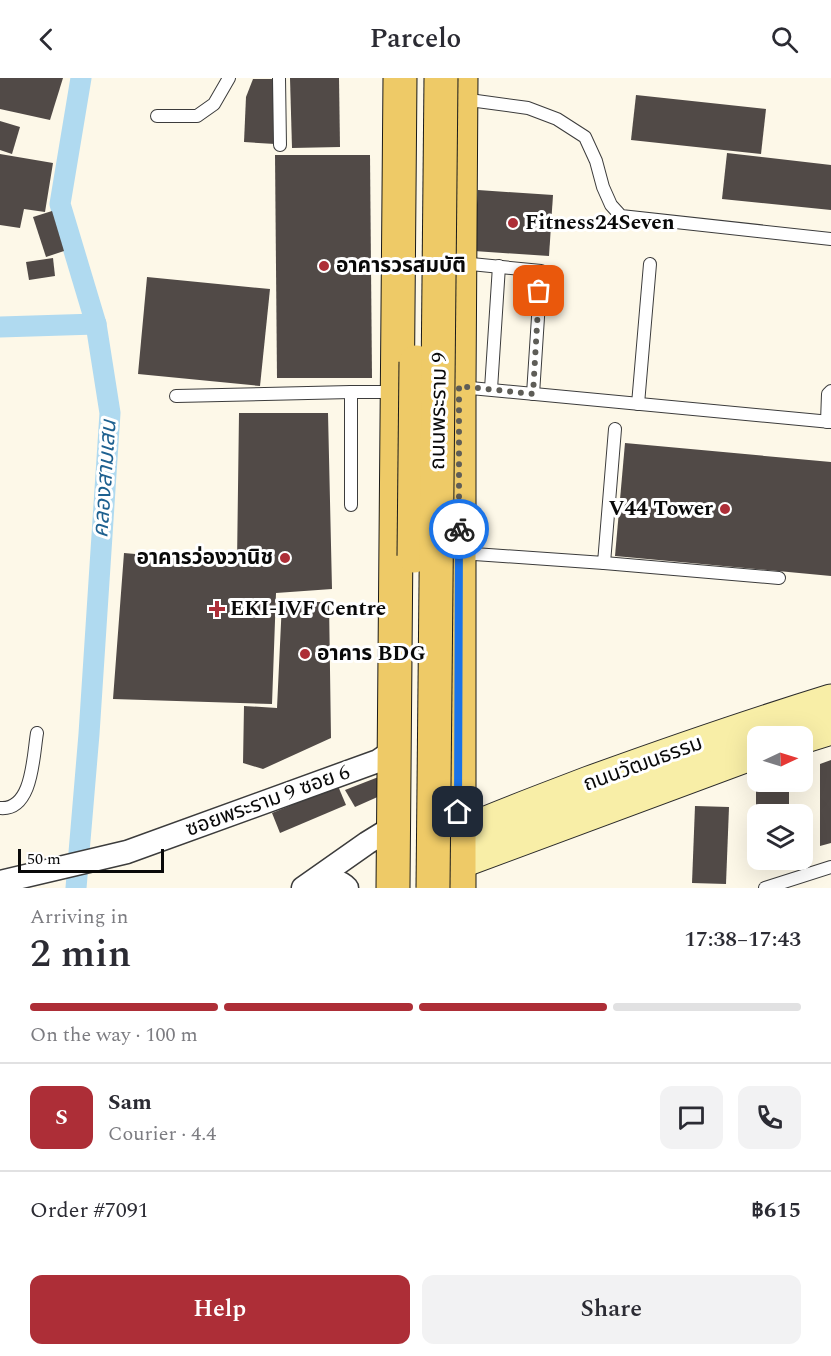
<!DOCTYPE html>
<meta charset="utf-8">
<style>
:root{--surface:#fff;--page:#f2f2f3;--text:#2b2b33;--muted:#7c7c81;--line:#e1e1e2;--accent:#ad2e37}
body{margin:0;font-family:Spectral,"Noto Sans Thai",serif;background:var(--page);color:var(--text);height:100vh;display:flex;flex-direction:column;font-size:22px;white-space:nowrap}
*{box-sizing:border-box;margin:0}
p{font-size:20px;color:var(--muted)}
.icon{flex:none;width:33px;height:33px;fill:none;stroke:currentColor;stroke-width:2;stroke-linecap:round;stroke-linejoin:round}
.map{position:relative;height:810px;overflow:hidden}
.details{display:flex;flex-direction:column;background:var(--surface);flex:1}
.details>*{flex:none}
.needle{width:39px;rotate:86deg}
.buttons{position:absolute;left:747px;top:648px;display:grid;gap:12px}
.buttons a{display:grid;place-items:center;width:66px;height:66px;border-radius:12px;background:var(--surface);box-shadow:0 6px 24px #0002;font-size:30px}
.scale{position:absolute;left:18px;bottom:15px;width:146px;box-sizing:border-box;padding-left:6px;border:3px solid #090909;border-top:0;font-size:16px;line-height:21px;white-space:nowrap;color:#090909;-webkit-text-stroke:4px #fff;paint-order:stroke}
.pin{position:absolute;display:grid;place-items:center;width:51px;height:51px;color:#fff;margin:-26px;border-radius:12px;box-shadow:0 3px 9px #0006}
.courier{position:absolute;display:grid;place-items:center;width:60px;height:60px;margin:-30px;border:4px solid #1a73e8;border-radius:50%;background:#fff;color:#222;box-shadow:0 2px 8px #0007}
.summary em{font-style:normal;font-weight:600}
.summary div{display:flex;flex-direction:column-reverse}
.summary{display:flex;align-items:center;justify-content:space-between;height:102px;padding:0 30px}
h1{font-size:39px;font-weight:600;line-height:45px}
.bar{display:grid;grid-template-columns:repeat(4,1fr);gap:9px 6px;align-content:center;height:72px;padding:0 30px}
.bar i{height:8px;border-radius:4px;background:var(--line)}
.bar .active{background:var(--accent)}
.bar p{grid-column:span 4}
.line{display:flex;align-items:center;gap:15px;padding:0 30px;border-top:2px solid var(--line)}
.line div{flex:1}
.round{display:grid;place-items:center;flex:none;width:63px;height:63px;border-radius:12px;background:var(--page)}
.primary-button{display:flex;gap:12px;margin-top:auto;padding:12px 30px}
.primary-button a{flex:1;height:69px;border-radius:12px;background:var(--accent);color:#fff;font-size:24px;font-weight:600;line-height:69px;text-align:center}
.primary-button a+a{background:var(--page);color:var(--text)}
header{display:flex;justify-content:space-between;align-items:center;height:78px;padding:0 30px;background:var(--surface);font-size:27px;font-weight:600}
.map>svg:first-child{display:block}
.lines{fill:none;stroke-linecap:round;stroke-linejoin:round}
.canal{stroke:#b0daf0;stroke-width:21}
.building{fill:#514a47}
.lane-casing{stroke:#3c3c3c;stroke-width:14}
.street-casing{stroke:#3c3c3c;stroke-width:25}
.secondary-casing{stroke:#2b2b2b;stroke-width:35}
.primary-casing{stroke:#1a1a1a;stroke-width:35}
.lane{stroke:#fff;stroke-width:12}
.street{stroke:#fff;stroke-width:22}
.secondary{stroke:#f8eea7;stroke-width:33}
.primary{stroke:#eeca67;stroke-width:33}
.primary-bridge-casing{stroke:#1a1a1a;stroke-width:35;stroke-linecap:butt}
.primary-bridge{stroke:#eeca67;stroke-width:33}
.done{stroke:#5e5d57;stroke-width:6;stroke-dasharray:0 10.8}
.route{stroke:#1a73e8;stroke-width:8}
.poi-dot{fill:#ad2e37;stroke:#fff;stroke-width:2}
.labels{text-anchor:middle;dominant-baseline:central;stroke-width:6;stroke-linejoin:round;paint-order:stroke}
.poi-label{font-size:21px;font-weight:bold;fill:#090909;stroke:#fff;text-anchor:start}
.street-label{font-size:21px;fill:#090909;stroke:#fff}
.water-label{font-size:22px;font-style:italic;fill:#1e6190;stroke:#fff}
</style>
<header><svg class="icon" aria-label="back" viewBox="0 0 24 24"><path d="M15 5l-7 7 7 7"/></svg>Parcelo<svg class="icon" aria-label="search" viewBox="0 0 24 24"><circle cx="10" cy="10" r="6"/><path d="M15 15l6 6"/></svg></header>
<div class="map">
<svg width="831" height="810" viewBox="0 0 831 810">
<rect width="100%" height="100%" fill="#fdf8e8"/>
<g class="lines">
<g class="canal">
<path d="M0,249L96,246"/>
<path d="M76,810L89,656L110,335L96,246L60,126L81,0"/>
</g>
</g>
<g class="building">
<path d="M0,0H63L50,42L0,31Z"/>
<path d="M290,0H339L340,69L292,70Z"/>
<path d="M253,1H276L275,66L244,64L246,19Z"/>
<path d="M636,17L766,31L761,76L631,62Z"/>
<path d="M0,43L20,49L12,76L0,72Z"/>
<path d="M727,75L831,87V132L722,121Z"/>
<path d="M0,76L53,85L45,134L24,131L20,150L0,147Z"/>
<path d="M275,77H370L372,300H277Z"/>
<path d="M478,112L553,117L549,178L474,173Z"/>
<path d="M52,133L64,173L46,179L33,139Z"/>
<path d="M53,180L55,198L29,202L26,184Z"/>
<path d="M147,199L270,211L260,308L138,296Z"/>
<path d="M239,335H328L332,511L276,515L272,626L113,621L124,475L237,485Z"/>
<path d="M625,365L831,384V498L615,478Z"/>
<path d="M282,524H329L331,660L263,691L243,685L244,628L277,630Z"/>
<path d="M831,682V765L820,768V686Z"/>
<path d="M381,698L382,717L355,729L345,712Z"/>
<rect x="756" y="704" width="33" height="32"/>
<path d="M338,708L346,727L280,755L272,735Z"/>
<path d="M695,728L729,729L726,806L692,805Z"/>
</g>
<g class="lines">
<g class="lane-casing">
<g id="lane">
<path d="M279,0L280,67"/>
<path d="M462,21L528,30L557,41L585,59L596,83L603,109L611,127L621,138L831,161"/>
<path d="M157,38H197L214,26L229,0"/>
<path d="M461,185L541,193L533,316"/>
<path d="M460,309L831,344"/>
<path d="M491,311L499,188"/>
<path d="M176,318L351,314"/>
<path d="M638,326L650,186"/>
<path d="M827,344L828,316L831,313"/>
<path d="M351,427V314H397"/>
<path d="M460,475L604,485L615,351"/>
<path d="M604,485L779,500"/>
<path d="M0,730C33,733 33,678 37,655"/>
<path d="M765,810L831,789"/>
</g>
</g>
<g class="street-casing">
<g id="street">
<path d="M316,802C328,802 339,801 347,810"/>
<path d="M0,804L127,774L378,683L394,672"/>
<path d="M303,810L367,765L393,749"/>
</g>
</g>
<g class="secondary-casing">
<g id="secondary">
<path d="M802,659L831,650"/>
<path d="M458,757C501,738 545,722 589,705C669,676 750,648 831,623"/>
<path d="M459,784L758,673"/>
</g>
</g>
<g class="primary-casing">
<g id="primary">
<path d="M393,810L400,0"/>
<path d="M459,810V308L461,0"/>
</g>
</g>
<use href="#lane" class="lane"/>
<use href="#street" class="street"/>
<use href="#secondary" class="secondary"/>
<use href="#primary" class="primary"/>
<g class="primary-bridge-casing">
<g id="primary-bridge">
<path d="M414,478L416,284"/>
<path d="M433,810L441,0"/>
</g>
</g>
<use href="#primary-bridge" class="primary-bridge"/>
</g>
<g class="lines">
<path class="done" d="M459,451V308L533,316L539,213"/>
<path class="route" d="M458,734L459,451"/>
</g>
<g class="poi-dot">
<circle cx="513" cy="145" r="6"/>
<circle cx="324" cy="188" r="6"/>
<circle cx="725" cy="431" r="6"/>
<circle cx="285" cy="480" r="6"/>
<path d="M214 522h6v6h6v6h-6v6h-6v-6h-6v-6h6z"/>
<circle cx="305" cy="576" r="6"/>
</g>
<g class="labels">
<g class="poi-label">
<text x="525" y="145">Fitness24Seven</text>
<text x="336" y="188">อาคารวรสมบัติ</text>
<text x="713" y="431" text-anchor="end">V44 Tower</text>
<text x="273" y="480" text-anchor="end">อาคารว่องวานิช</text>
<text x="230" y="531">EKI-IVF Centre</text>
<text x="317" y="576">อาคาร BDG</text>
</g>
<g class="street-label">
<text transform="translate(439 333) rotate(-89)">ถนนพระราม 9</text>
<text transform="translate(643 686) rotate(-20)">ถนนวัฒนธรรม</text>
<text transform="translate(268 723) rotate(-20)">ซอยพระราม 9 ซอย 6</text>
</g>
<g class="water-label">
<text transform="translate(105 401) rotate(-86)">คลองสามเสน</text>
</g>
</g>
</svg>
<div class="buttons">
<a><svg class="needle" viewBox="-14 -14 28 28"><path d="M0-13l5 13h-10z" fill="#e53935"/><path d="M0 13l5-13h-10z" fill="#7c7c81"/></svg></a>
<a><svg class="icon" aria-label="layers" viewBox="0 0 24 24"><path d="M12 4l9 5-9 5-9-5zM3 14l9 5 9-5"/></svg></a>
</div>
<div class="scale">50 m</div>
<div class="pin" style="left:539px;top:213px;background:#ea580c"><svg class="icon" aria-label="bag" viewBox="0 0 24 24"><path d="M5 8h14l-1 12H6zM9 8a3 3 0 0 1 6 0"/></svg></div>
<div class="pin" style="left:458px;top:734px;background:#1f2937"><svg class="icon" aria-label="home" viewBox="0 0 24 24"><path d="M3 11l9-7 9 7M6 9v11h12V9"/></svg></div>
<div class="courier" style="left:459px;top:451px"><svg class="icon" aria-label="bike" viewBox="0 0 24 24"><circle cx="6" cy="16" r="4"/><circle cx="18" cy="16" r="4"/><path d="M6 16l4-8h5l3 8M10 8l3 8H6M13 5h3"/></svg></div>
</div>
<section class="details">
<div class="summary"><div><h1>2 min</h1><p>Arriving in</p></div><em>17:38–17:43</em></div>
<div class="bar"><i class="active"></i><i class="active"></i><i class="active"></i><i></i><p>On the way · 100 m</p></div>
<div class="line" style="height:108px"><b class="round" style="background:var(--accent);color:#fff">S</b><div><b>Sam</b><p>Courier · 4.4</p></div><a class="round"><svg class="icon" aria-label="chat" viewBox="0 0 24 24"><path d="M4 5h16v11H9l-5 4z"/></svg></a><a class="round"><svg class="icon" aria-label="phone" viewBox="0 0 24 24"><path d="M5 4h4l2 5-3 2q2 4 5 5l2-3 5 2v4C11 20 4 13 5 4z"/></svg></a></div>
<div class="line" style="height:78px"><div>Order #7091</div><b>฿615</b></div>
<div class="primary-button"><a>Help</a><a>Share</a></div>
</section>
